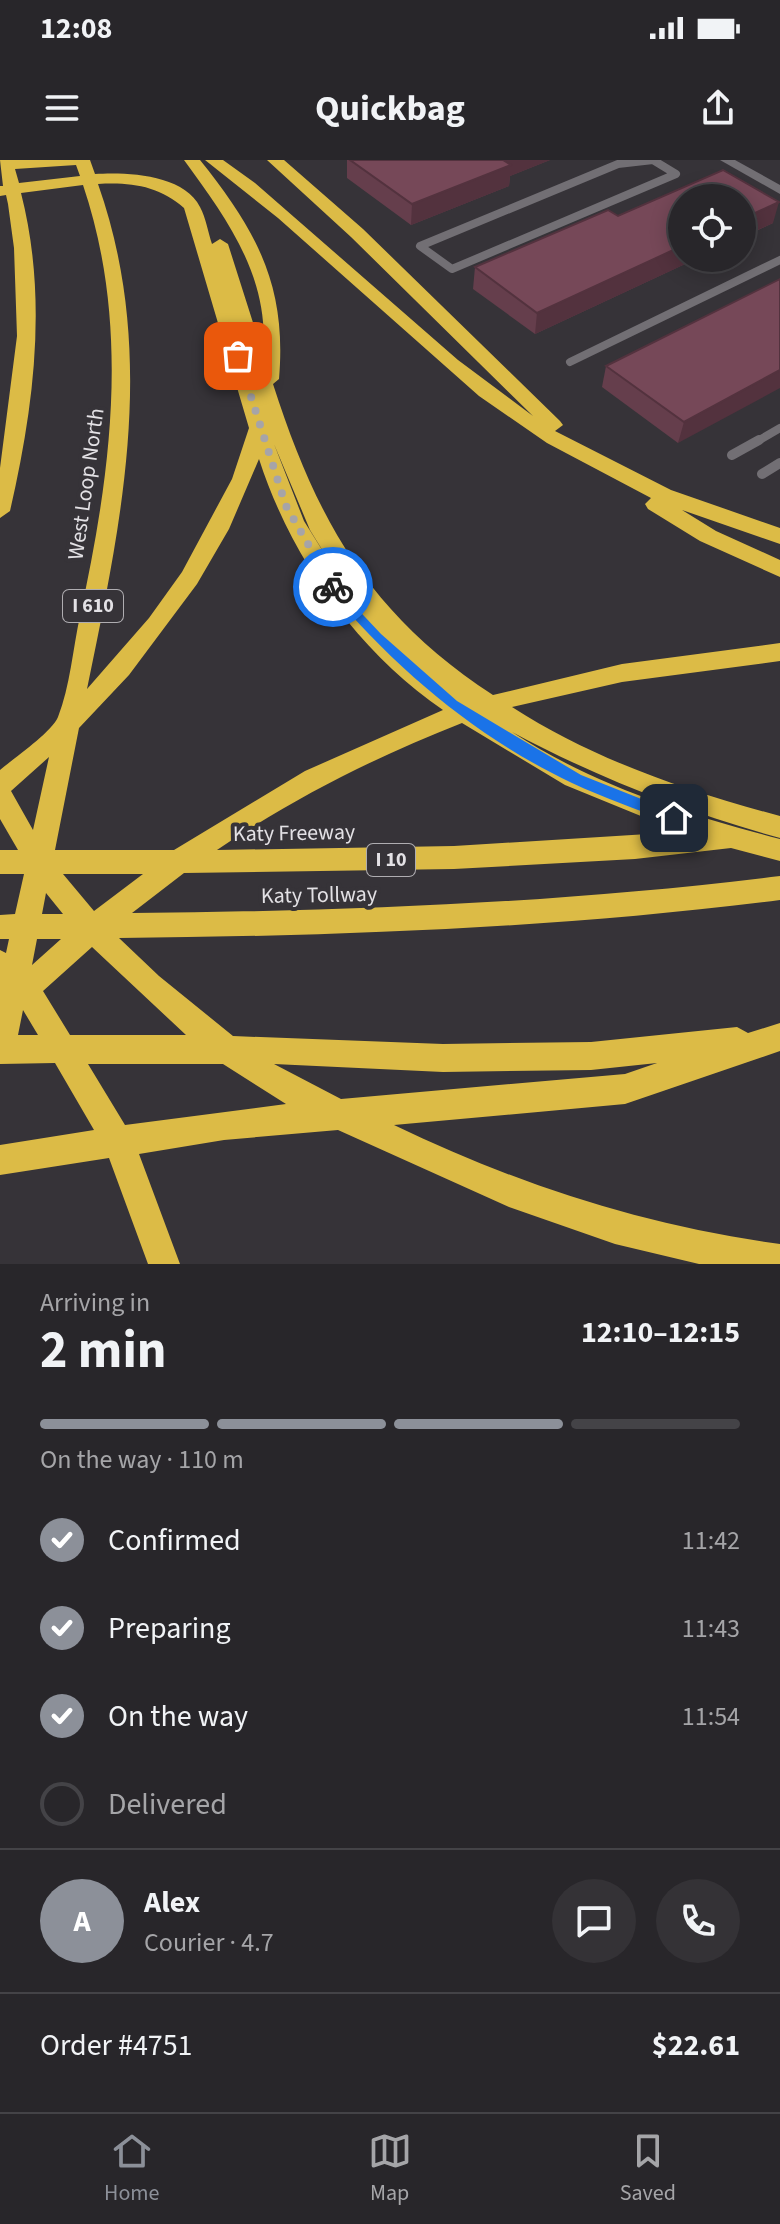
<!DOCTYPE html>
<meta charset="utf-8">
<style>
:root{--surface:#28262a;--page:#343236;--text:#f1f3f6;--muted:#a5a5a8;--line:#444347;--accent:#8c9099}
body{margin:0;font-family:"Source Sans 3",sans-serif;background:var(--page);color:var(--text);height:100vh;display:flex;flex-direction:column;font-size:30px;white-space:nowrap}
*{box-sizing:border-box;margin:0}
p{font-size:26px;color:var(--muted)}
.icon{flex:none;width:44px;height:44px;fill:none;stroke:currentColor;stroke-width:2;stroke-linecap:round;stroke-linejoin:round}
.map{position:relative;height:1104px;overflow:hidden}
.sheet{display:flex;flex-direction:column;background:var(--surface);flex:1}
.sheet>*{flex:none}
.fabs{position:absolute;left:668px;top:24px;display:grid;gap:16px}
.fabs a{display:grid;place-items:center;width:88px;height:88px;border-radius:50%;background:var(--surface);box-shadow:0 4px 20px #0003,0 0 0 2px var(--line);font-size:40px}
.pin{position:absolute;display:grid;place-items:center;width:68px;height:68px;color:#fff;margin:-34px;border-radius:16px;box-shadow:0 4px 12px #0006}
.courier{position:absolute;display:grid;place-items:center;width:80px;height:80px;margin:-40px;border:6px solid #1a73e8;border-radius:50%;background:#fff;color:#222;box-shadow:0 2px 10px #0007}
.summary em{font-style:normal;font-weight:700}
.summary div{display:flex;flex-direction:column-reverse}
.summary{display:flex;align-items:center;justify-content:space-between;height:136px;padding:0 40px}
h1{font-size:52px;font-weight:700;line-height:60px}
.bar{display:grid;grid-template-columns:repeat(4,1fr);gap:12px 8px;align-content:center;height:96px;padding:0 40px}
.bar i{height:10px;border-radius:6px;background:var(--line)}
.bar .active{background:var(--accent)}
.bar p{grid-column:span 4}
.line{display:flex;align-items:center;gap:20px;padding:0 40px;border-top:2px solid var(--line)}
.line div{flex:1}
.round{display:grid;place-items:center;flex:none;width:84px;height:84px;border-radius:42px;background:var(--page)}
ol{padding:0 40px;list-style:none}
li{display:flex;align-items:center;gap:24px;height:88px}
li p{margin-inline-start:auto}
li .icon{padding:8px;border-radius:50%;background:var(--accent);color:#fff;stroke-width:4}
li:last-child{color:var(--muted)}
li i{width:44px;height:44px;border:4px solid var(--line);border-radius:50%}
.status{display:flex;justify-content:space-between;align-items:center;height:56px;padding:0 40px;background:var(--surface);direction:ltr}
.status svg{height:22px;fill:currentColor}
header{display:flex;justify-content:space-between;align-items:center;height:104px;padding:0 40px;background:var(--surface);font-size:36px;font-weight:700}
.menu{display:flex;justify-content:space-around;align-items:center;height:112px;border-top:2px solid var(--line);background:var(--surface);font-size:22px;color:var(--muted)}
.menu a{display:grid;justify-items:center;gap:4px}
.menu .active{color:var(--accent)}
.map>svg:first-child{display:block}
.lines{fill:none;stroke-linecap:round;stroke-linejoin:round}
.service-far1{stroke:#726f74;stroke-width:8}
.service{stroke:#726f74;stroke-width:10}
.minor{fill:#726f74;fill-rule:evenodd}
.motorway{fill:#dcbb46;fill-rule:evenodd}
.wall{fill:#653e4c}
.shaded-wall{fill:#53323e}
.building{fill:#764858;stroke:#53323e;stroke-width:2}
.route{fill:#1a73e8}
.done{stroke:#a6a4a8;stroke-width:8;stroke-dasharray:0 14.4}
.labels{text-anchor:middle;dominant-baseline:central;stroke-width:8;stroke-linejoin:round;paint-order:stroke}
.shield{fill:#363338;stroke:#afadb1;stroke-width:2}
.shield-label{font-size:20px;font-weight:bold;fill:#e3e1e5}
.street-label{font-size:22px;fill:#e3e1e5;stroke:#363338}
</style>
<div class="status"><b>12:08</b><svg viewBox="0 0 49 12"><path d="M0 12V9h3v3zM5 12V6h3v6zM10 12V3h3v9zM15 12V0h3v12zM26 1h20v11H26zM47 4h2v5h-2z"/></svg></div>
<header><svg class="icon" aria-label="menu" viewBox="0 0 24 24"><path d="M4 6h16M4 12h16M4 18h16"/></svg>Quickbag<svg class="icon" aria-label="share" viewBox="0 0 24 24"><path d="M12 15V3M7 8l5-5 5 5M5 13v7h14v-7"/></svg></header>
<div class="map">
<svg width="780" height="1104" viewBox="0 0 780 1104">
<rect width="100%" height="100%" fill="#363338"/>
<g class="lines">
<g class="service-far1">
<path d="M653,0L676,14L452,109L420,86L618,4Z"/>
<path d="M570,202L780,100"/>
<path d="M756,282L780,268"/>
</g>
<g class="service">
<path d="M732,295L759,280"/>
<path d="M762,314L780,303"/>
</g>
<path class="minor" d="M720,0H735L780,25V34Z"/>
<g class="motorway">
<path d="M0,0H90L95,14C126,12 184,14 200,47C206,58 208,72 212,84L220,79L228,84L263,194C270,117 227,59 184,0H200C257,71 287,126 279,219L273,224C317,361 370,455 493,535L622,504L780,483V501L622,522L512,547C594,600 687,631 780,656V678C686,652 598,618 512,572C593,625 687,655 780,679V701L731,688L635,699L454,709L184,713L132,753C349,751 564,743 780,716V740C560,768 341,776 119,778L159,816L233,876L443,884L591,882L737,867L748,873L780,863V891L625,944L394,965C517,1024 644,1066 780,1084V1104H699L615,1084L509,1047L338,970L224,980L139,994L180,1104H148L109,998L0,1015V985L94,970L55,903L0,904V790L6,793L9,779H0V755L15,754L24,714H0V690H18L0,659V610C14,598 51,573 58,557C70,527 73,488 80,456C111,313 131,167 83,25L21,33C48,138 34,247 10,351L0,358V308L17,176L14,88L8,44L6,35L0,36V26H3ZM76,5L80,16L19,23L15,9ZM98,24C131,22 159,26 184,48L249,268L232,319L182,412L149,458L87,529C122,359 158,194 98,24ZM274,284L310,370L349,433L304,361ZM259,299C291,398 357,491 443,550L305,611L174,690H55L79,568L129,515L197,424L229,369ZM462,563L565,625L680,672L454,686L217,690C294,638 375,597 462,563ZM49,597L33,670L11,631ZM63,714H143L94,751ZM46,733L63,754H42ZM37,779H61L32,805ZM92,787L186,875H70L43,831ZM23,850L38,875H18ZM657,903L625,914L341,939L274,904L443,912L591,910ZM88,904H223L286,944L125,965Z"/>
<path d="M205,0H223L255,23L458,200L533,256L351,77L267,0H284L363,69L560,261L563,265L555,271L671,330L780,368V384L682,350L716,371L780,400V417L700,381L648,349L645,344L651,338L547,283L479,236L278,58Z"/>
</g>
</g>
<g class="wall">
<path d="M347,0H550L510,16L509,26L411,65L347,18Z"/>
<path d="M618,56L773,63L535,174L473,129L475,107Z"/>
<path d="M780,119L678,283L602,227L606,206Z"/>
</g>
<g class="shaded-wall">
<path d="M501,0H550L510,16L509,26L411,65L412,44Z"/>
<path d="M779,42L773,63L742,77V59Z"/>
<path d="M682,86V98H698L535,174L537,153Z"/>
<path d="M780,210V228L678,283L684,262Z"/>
</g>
<g class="building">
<path d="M350,0H503L511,5L412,44Z"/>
<path d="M723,10L779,42L742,59V38H682V86L537,153L475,107L608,50L618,56Z"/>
<path d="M780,119V210L684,262L606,206Z"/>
</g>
<path class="route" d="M333,423L381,474L457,541L581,615L679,654V662H669C637,649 604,638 572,623C477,578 397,510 329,430L327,427Z"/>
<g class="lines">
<path class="done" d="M238,196L286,346L333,427"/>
</g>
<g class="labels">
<g class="shield">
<rect x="63" y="430" width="60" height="32" rx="6"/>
<rect x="367" y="684" width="48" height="32" rx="6"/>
</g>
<g class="shield-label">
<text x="93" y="446">I 610</text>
<text x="391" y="700">I 10</text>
</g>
<g class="street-label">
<text transform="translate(86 324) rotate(-82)">West Loop North</text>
<text transform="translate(294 673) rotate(-1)">Katy Freeway</text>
<text transform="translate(319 735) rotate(-1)">Katy Tollway</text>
</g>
</g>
</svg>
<div class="fabs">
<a><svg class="icon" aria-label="locate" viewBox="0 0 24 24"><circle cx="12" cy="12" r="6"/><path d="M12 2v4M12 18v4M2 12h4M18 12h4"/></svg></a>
</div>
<div class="pin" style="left:238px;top:196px;background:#ea580c"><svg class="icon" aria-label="bag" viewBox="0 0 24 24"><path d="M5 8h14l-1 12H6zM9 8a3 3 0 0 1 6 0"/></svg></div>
<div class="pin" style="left:674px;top:658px;background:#1f2937"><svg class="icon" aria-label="home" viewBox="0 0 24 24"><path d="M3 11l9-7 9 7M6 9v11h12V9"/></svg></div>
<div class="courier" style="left:333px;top:427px"><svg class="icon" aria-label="bike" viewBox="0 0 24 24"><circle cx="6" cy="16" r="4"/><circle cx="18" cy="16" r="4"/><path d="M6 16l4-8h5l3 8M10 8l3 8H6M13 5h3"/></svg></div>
</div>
<section class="sheet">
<div class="summary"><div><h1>2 min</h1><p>Arriving in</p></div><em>12:10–12:15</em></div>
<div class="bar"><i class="active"></i><i class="active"></i><i class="active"></i><i></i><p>On the way · 110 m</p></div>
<ol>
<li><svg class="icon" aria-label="check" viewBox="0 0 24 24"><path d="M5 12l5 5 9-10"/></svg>Confirmed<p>11:42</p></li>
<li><svg class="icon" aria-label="check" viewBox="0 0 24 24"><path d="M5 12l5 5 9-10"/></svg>Preparing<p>11:43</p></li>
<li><svg class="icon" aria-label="check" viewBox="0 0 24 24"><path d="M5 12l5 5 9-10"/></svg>On the way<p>11:54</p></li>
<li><i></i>Delivered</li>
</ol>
<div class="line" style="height:144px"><b class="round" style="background:var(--accent);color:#fff">A</b><div><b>Alex</b><p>Courier · 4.7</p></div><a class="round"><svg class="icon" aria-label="chat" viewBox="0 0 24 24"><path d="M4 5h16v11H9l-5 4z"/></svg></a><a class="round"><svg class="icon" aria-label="phone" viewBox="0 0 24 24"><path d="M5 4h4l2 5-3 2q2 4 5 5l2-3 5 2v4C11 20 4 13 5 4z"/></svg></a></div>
<div class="line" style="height:104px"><div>Order #4751</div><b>$22.61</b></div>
</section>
<nav class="menu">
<a class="active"><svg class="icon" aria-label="home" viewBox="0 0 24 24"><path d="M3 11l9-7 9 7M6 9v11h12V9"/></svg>Home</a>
<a><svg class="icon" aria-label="map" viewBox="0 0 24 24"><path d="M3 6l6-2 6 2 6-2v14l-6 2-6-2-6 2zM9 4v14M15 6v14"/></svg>Map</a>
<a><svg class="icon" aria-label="saved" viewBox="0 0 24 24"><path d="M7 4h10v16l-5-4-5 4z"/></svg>Saved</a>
</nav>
